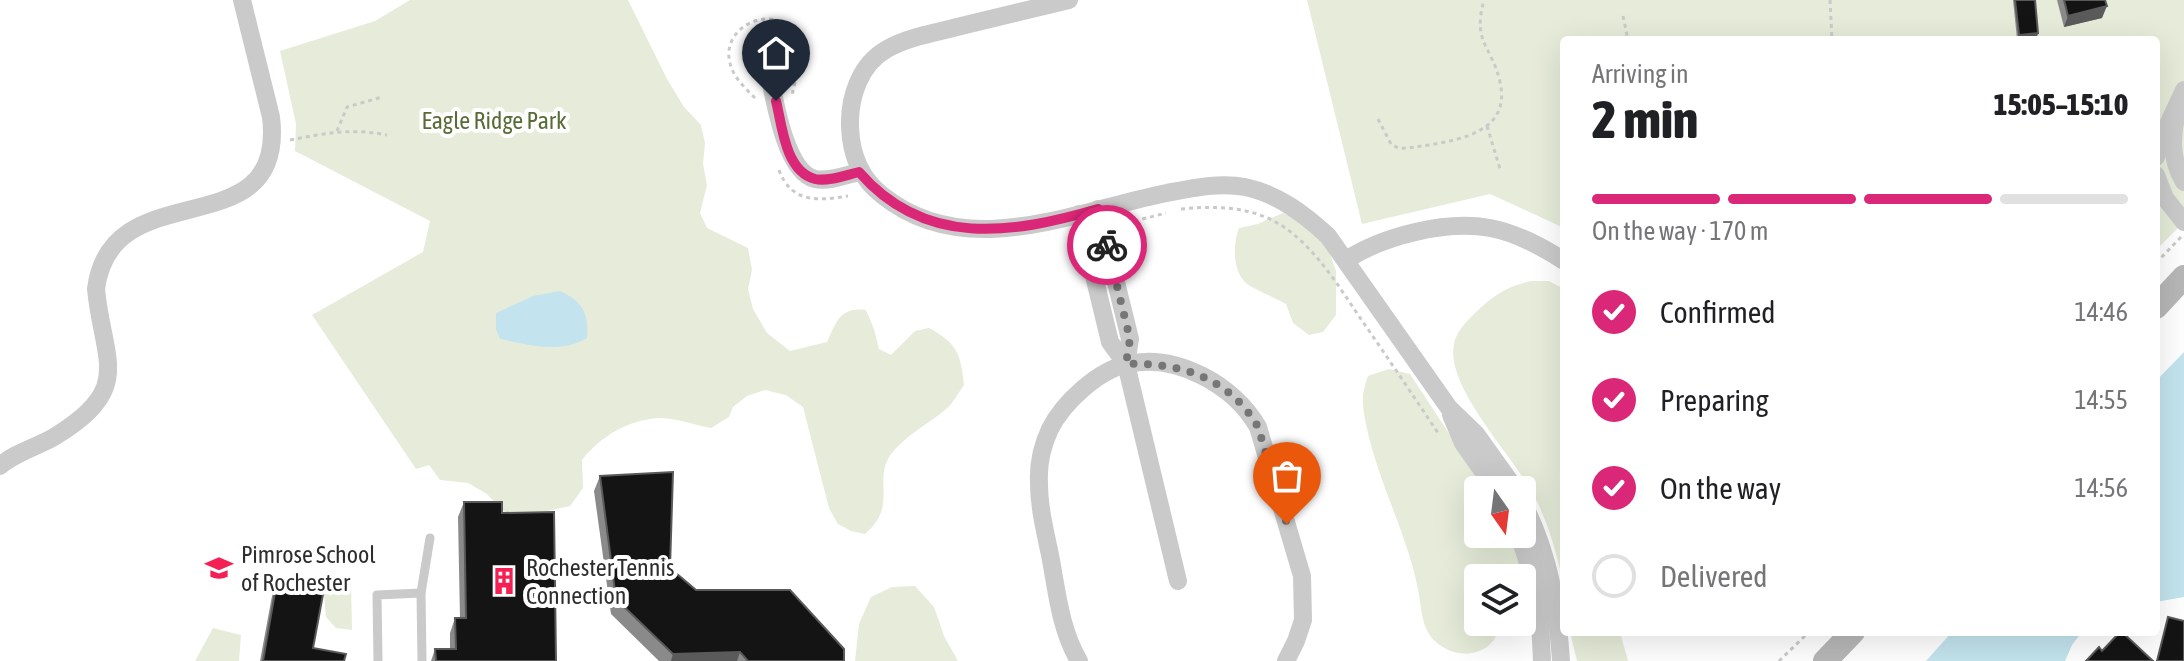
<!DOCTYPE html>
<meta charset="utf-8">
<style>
:root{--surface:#fff;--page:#f2f2f2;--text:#202124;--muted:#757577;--line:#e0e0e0;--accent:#db2777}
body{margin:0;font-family:"Asap Condensed",sans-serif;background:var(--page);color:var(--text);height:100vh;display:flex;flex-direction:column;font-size:30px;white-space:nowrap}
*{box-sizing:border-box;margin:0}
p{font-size:26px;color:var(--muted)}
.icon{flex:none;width:44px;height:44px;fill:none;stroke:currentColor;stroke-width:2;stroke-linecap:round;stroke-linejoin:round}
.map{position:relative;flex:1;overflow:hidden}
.side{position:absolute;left:1560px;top:36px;width:600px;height:600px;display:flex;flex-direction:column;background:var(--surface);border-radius:8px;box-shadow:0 8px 32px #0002}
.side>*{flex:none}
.needle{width:52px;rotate:166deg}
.tools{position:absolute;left:1464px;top:476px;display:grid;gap:16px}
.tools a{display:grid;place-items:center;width:72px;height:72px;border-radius:8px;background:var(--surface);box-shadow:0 8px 32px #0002;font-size:40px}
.pin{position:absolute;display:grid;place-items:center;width:68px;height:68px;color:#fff;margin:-82px -34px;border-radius:50% 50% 50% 0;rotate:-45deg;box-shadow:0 0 8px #0007}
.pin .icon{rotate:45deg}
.courier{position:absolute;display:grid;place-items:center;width:80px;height:80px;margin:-40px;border:6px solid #db2777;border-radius:50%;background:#fff;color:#222;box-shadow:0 2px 10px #0007}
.summary em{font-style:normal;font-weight:800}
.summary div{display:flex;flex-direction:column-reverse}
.summary{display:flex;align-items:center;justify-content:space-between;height:136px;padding:0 32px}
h1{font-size:52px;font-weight:800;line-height:60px}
.bar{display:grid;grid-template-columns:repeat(4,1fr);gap:12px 8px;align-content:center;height:96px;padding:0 32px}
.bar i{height:10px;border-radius:6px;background:var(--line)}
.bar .current{background:var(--accent)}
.bar p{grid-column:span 4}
ol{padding:0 32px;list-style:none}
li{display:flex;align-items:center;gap:24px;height:88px}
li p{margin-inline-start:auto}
li .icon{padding:8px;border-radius:50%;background:var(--accent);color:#fff;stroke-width:4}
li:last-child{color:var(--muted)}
li i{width:44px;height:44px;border:4px solid var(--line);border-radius:50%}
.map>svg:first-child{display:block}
.green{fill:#e6ecd9}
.water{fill:#c3e4ee}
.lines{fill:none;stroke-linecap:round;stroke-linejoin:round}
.path{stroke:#cacaca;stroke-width:3;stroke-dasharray:4 4;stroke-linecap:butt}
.lane{stroke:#cacaca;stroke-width:9}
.street{stroke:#cacaca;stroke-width:18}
.secondary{stroke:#b7b7b7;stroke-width:24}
.wall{fill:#8a8a8a}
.shaded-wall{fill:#5a5a5a}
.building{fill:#141414;stroke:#5a5a5a;stroke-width:2}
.done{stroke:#767676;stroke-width:8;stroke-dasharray:0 14.4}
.route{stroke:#db2777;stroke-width:10}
.labels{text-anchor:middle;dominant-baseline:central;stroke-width:8;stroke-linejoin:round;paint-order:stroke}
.park-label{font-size:24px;fill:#596c37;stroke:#fff}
.poi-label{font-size:24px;fill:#2d2d2d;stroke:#fff;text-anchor:start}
</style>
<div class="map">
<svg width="2184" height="661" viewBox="0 0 2184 661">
<rect width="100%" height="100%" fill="#fff"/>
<g class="green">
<path d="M410,0H628L667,79L684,107L701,125L705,143L703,164L707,185L700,213L707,228L748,248L752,270L748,289L753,309L767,333L790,351L827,342C837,321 840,307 866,310L874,329L879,349L891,355L915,331L929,328C957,343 961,354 964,385C958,393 953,404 945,410C928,424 905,436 891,454C872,481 899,505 865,534L851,531L838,524L829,508L803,407L786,395L765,390L747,396L733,407L729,417L711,428C695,425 676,418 659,418C628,420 601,436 582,460L583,488L570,506L529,515L503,511L487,494L468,483L440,480L429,465L416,469L312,315L423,252L430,221L295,151L296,124L280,51L375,21Z"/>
<path d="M1307,0H2184V222L2156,250V40H1564V228L1490,194L1362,224Z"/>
<path d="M1283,213L1301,220L1327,245L1336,271V315L1323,332L1309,335L1293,323L1286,304C1276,298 1253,289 1246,283C1232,270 1233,244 1239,228L1258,224Z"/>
<path d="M1531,281H1549L1564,289V585C1556,552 1547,517 1529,487C1509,452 1445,385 1454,344C1456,332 1466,322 1474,314C1492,296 1507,286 1531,281Z"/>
<path d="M1389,369L1410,374L1486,490H1478V534H1510L1525,577L1522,584V578H1478V622H1499C1498,627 1497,635 1494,640C1477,661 1447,656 1431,637C1421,624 1421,604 1418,589C1407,533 1377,480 1366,424C1362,405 1361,394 1368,376Z"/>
<path d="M351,583L352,630L336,628L326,617L323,584Z"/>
<path d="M915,586L934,607L944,636L958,661H855L859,624L871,597L892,587Z"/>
<path d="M213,628L241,635L239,661H195Z"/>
<path d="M1570,632H1620L1628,661H1577Z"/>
</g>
<g class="water">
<path d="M560,291C582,301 589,313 587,338C561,354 528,345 500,339L496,329V313L533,296Z"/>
<path d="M2184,352V597L2156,602V381Z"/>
<path d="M1952,632H2082L2072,645L2065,661H1926Z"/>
</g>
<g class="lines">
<g class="path">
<path d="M1830,0L1832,40"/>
<path d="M1623,16L1628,40"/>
<path d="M755,98C745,88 733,77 730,63C720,26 775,1 795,35C806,53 795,77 792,96"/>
<path d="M1378,119L1391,144L1398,148C1409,149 1418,146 1429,145C1464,139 1511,130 1500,82C1492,46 1472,43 1484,0"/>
<path d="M1487,126L1500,169"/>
<path d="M337,131L347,107L382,97"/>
<path d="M290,140C326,133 351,128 387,135"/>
<path d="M779,170C791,203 818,201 848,196"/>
<path d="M1181,209C1213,206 1243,206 1272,220C1313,241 1340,289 1365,325C1390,361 1414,397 1438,433"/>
<path d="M1119,225L1166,213"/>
<path d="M2156,263L2181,237"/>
<path d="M1779,661L1809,632"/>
</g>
<g class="lane">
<path d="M421,593L430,538"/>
<path d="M378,661L377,595L421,593L422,661"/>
</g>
<g class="street">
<path d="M1069,0C1031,9 994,18 957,27C934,33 908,37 887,49C860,64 849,97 850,127C851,154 860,178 882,195C966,263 1075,211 1167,193C1192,188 1220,182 1245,187C1278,194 1304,214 1328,236L1449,408L1476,434L1516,490"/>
<path d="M765,53C772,83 782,171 815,179C829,182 846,175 859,172"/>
<path d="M2178,106C2172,135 2169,156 2184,182"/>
<path d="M2156,157L2158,146L2184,90"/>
<path d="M2156,175L2165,198L2184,222"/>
<path d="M1098,209L1130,339L1126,364L1178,581"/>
<path d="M1079,214L1110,342L1126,364"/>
<path d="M1346,260C1383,236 1446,220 1490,228C1517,233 1541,246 1564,261"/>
<path d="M1451,415L1463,443L1496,490"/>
<path d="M0,466C14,453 37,447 54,437C135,388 103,362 96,289C111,169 287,251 271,117L242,0"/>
<path d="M1522,501C1549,553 1557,603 1561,661"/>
<path d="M1519,534L1539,599L1542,661"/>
<path d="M1079,661C1060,629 1057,591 1050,555C1045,531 1039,507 1039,483C1038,464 1042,446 1050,429C1063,403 1098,370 1128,364C1176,353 1234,385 1258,427L1302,576L1303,620L1296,641L1286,661"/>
</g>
<g class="secondary">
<path d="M2156,307L2184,277"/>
<path d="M1825,661L1853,632"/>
</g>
</g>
<g class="wall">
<path d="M2013,0H2035L2037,37L2017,39Z"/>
<path d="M2057,0H2105L2102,18L2064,27Z"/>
<path d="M600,476L670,568L696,590L844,661H659L611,614L594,491Z"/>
<path d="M464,502L502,513L556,661H431L435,649H450V633L455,618H460L458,517Z"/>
<path d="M277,581L313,648L344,661H260L272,596Z"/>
</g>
<g class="shaded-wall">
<path d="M2107,6L2102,18L2064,27L2068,16Z"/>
<path d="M2038,33L2037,37L2017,39L2019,35Z"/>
<path d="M740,652L737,661H671L673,654Z"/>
</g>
<g class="building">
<path d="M2015,0H2035L2038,33L2019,35Z"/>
<path d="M2064,0H2105L2107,6L2068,16Z"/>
<path d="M673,472L670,568L696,590H790L844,649V661H748L740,652L673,654L616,599L600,476Z"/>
<path d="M464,502H502V513L554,512L556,661H436L435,649H456L455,618H466Z"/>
<path d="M277,581L324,589L313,648L346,654L344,661H263Z"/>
<path d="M2168,617L2184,621V661H2157Z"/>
<path d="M2120,632H2122L2153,661H2086L2099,647L2102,651Z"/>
</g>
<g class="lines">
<path class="done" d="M1107,245L1130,339L1126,364C1180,362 1230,378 1258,427L1287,524"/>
<path class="route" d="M776,101C782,125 785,171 815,179C828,182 846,175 859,172C925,248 1012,234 1098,209L1107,245"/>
</g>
<defs>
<g id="school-bare" transform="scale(2.16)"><path d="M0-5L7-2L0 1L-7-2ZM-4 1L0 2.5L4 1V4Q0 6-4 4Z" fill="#f41f53" stroke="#fff" stroke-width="2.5" paint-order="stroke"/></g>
<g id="building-bare" transform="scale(2.16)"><path d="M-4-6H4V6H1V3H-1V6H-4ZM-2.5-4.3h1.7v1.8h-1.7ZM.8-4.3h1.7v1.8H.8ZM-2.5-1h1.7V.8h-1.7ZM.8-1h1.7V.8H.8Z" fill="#f41f53" stroke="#fff" stroke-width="2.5" paint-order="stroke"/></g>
</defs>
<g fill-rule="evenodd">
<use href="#school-bare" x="219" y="568"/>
<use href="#building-bare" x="504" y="581"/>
</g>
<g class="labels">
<g class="park-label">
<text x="494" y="120">Eagle Ridge Park</text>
</g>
<g class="poi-label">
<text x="241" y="554">Pimrose School<tspan x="241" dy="28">of Rochester</tspan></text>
<text x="526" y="567">Rochester Tennis<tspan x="526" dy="28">Connection</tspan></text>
</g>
</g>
</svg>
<div class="tools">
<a><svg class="needle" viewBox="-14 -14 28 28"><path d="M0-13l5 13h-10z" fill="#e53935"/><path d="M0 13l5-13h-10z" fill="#757577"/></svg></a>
<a><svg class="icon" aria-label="layers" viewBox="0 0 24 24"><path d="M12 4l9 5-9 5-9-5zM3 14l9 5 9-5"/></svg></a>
</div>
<div class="pin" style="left:1287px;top:524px;background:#ea580c"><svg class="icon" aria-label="bag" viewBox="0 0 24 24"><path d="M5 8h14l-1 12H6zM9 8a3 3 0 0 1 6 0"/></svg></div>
<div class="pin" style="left:776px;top:101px;background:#1f2937"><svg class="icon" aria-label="home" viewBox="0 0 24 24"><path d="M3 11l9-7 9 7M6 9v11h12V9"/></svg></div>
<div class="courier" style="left:1107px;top:245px"><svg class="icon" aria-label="bike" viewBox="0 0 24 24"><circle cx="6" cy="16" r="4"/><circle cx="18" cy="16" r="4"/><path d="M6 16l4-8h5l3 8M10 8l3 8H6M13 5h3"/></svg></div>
<section class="side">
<div class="summary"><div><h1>2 min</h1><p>Arriving in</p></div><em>15:05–15:10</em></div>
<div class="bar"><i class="current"></i><i class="current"></i><i class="current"></i><i></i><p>On the way · 170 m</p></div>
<ol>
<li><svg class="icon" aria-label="check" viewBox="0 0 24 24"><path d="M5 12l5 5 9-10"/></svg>Confirmed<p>14:46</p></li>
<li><svg class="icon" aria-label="check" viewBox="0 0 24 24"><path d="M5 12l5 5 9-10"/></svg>Preparing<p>14:55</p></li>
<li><svg class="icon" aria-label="check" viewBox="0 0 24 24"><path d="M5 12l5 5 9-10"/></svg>On the way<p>14:56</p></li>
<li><i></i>Delivered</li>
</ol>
</section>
</div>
